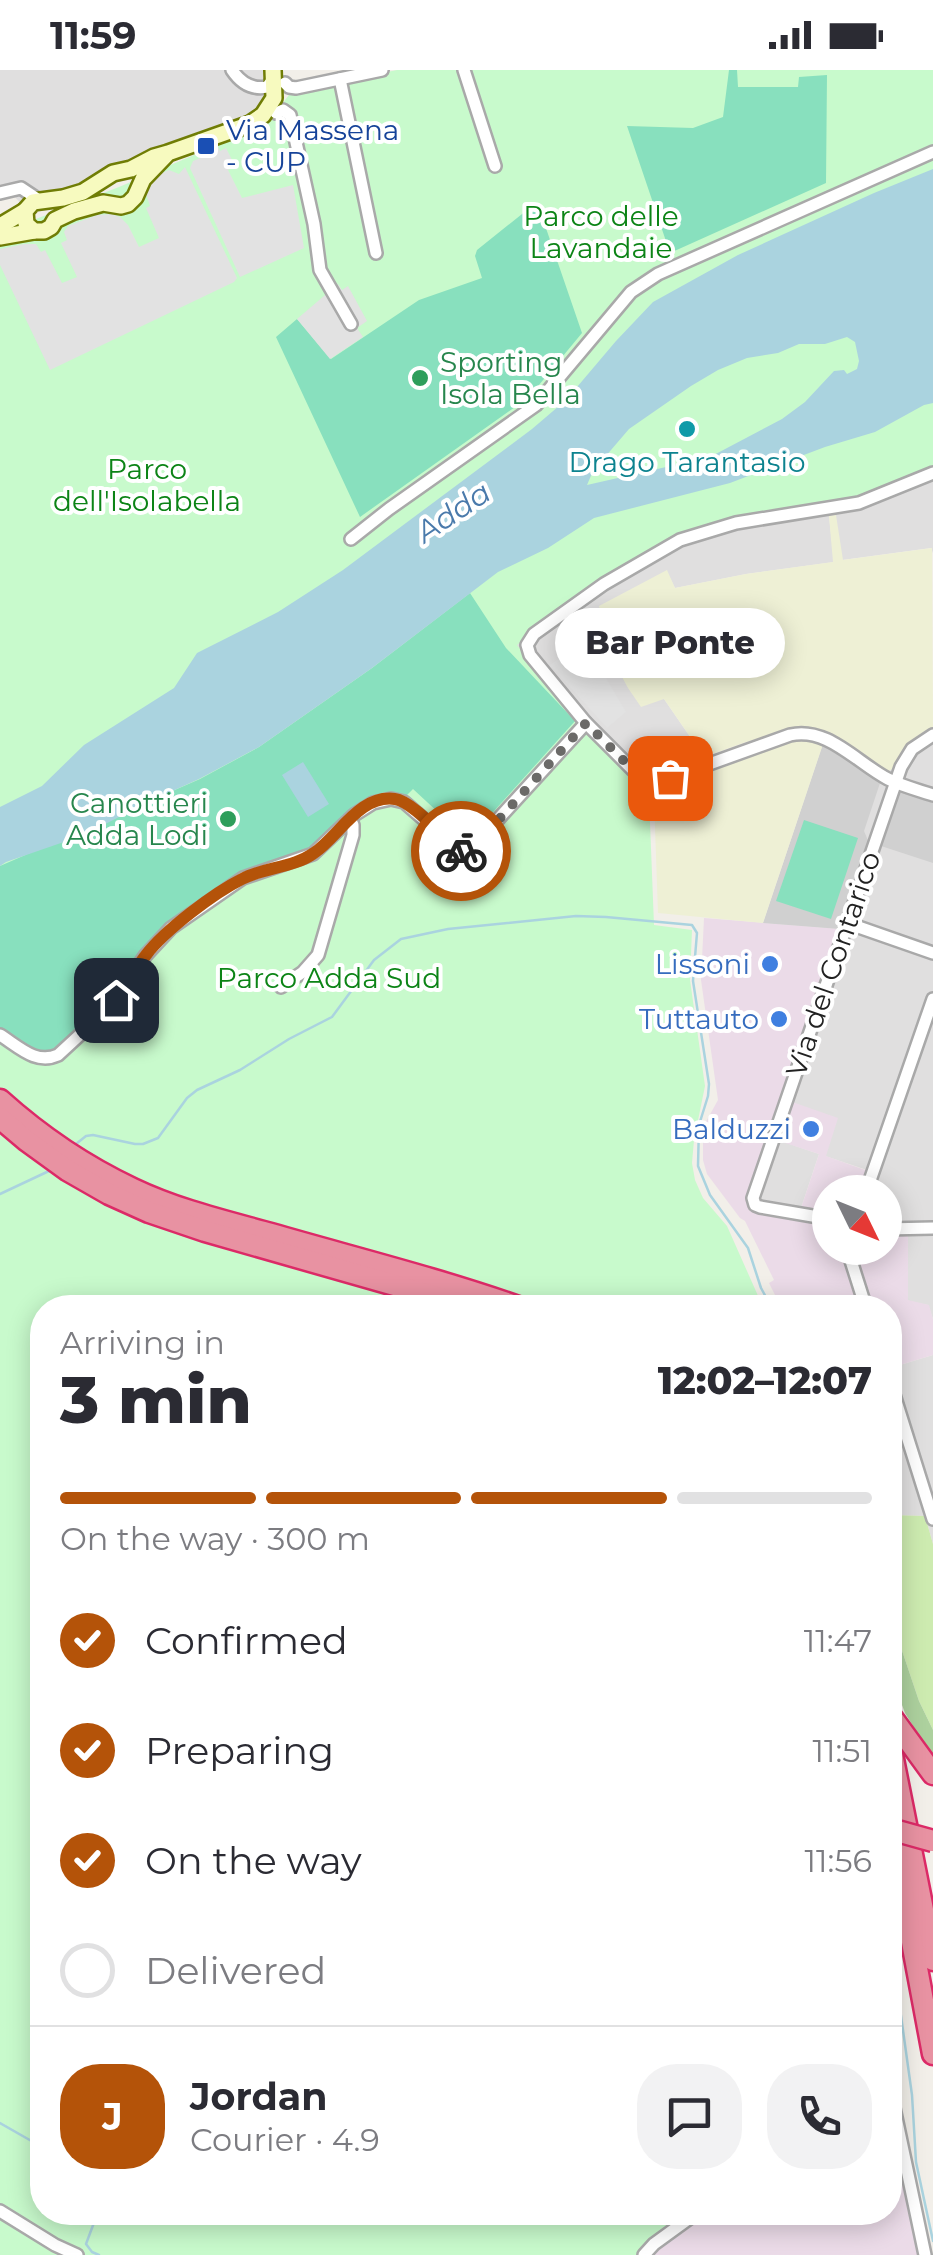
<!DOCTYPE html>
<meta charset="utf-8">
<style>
:root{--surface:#fff;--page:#f2f2f3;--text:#2b2b33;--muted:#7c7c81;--line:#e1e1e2;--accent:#b45309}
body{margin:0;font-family:Montserrat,sans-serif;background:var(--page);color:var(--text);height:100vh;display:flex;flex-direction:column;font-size:38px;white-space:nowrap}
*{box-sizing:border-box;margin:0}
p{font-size:32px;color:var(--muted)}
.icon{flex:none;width:55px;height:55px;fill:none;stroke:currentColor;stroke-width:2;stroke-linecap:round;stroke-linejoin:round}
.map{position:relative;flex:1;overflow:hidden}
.drawer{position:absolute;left:30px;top:1225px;width:872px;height:930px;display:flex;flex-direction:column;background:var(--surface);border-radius:40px;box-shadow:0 5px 25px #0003}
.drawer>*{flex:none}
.needle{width:65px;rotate:133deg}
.buttons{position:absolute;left:812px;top:1105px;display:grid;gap:20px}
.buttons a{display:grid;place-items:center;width:90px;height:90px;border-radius:50%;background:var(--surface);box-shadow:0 5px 25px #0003;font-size:50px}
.pin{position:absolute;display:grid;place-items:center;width:85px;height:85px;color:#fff;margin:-42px;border-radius:20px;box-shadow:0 5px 15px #0006}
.courier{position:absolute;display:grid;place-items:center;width:100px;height:100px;margin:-50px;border:8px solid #b45309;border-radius:50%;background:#fff;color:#222;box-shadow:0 2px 12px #0007}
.bubble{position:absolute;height:70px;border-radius:35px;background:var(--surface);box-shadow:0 5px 25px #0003;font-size:32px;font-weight:800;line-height:70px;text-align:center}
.summary em{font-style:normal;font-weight:800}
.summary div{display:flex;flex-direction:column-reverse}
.summary{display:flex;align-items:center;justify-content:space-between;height:170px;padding:0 30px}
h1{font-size:65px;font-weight:800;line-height:75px}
.bar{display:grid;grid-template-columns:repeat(4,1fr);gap:15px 10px;align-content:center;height:120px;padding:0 30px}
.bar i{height:12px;border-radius:8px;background:var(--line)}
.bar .on{background:var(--accent)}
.bar p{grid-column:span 4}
.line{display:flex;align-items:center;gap:25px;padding:0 30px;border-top:2px solid var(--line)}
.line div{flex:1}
.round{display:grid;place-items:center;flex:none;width:105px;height:105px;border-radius:40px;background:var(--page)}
ol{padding:0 30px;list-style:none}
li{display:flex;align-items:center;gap:30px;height:110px}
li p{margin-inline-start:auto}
li .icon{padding:10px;border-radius:50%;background:var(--accent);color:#fff;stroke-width:4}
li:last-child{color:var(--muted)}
li i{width:55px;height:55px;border:5px solid var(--line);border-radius:50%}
.status{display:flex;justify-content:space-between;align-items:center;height:70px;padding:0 50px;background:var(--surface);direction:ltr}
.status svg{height:28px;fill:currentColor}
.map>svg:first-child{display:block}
.residential{fill:#e0dfdf}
.industrial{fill:#ebdbe8;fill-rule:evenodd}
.religious{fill:#d0d0d0}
.farmland{fill:#eef0d5}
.grass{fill:#cdebb0}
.forest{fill:#add19e}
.park{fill:#c8facc}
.pitch{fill:#88e0be}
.parking{fill:#e2e2e2}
.water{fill:#aad3df;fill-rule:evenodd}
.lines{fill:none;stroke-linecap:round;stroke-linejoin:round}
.stream{stroke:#aad3df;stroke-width:2.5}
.street-casing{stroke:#a9a9a9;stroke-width:16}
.secondary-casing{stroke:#707d05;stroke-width:20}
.highway-casing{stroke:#dc2a67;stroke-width:25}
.street{stroke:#fff;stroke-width:11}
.secondary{stroke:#f7fabf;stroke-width:15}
.highway{stroke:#e892a2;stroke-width:20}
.highway-bridge-casing{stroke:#dc2a67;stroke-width:25;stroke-linecap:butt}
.highway-bridge{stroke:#e892a2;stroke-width:20}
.done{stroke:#6b6a68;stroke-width:10;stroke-dasharray:0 18}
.route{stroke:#b45309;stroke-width:12}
.transit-dot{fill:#1a4fb4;stroke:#fff;stroke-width:4}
.leisure-dot{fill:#2e9e5b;stroke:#fff;stroke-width:4}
.culture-dot{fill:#0f9aa8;stroke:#fff;stroke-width:4}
.shop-dot{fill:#3f7fe0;stroke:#fff;stroke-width:4}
.labels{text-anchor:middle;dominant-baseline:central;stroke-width:8;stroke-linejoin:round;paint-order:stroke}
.transit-label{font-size:28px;fill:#164399;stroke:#fff;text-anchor:start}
.park-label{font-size:28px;fill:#0c8416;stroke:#fff}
.leisure-label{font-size:28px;fill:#27864d;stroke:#fff;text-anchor:start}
.culture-label{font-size:28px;fill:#0d838f;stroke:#fff}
.shop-label{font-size:28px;fill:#366cbe;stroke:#fff;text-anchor:end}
.street-label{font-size:28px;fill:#222;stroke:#fff}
.water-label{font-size:30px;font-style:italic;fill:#4a7aab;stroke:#fff}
</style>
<div class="status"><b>11:59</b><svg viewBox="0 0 49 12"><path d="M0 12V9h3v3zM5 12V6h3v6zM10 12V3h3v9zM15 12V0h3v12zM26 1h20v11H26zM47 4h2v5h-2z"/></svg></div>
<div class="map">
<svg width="933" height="2185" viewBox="0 0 933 2185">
<rect width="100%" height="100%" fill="#f2efe9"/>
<g class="residential">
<path d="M0,0H272L274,24L262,44L25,138L14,126L0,130Z"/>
<path d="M933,357V483L931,478L842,490L835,445L829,446L834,492L746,504L675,518L666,500L664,629L704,687L707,699L661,717H642L506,578L599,465Z"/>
<path d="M933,658V1249L928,1235L908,1231V1152H885V1122H860L867,1100L825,1086L781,1028L839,859L763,853L826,664L894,698L912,671Z"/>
<path d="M778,1070L819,1084L801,1138L761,1131L759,1128Z"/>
<path d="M933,1285V1474L925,1446L890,1445V1345L894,1344L890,1332V1298Z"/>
</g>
<g class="industrial">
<path d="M704,848L840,859L781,1028L838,1048L826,1086L868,1101L860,1122H830V1178H885V1152L908,1151V1230L929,1235L933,1249V1285L890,1298V1238L781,1237L769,1213L774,1210L745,1151L740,1148L707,1104L703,1090V1057L718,1030L701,910ZM779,1071L819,1084L801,1138L761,1131L759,1128Z"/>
<path d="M890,2033L925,2185H647L698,2143L890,2142Z"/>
</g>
<g class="religious">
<path d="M823,674L881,710L864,761L869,773L840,859L763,853Z"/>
<path d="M903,722L933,732V793L881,776L898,724Z"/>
</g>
<g class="farmland">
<path d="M836,445L843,490L932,478L933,658L912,671L894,698L887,702L836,669L816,660L806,659H796L746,672L704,687L664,629L641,637L628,618L615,594L599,536L667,500L675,518L746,504L833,492L829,446Z"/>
<path d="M808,668L823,674L763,853L658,843L654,728L657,720L661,717L786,671Z"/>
</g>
<path class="grass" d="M890,1445L925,1446L933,1474V1660L919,1631L890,1545Z"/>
<path class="forest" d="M890,1545L919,1631L933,1660V1688L905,1643L890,1603Z"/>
<path class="park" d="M397,0H933V400L859,431L698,461L603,513L517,575L585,655L643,714L649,727L654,855L692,860L690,910L705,1016L694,1070L692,1093L695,1110L703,1128L727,1156L763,1237L42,1238V2142L691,2143L649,2172L638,2185H0V165L15,157L119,117L257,58L272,47L292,21Z"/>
<g class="pitch">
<path d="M729,0H737L738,17H798L799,7L827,5L826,113L670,183L627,56L693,58L723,47Z"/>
<path d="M537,132L582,263L529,327L360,447L276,267L297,249L331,289L419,230L482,208L475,186L477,180Z"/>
<path d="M470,523L506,578L575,651L468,770L413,719L406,726L395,722H385L367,728L305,783L249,800L170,853L115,926L56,982L40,984L0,959V796L200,709L259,677L372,598Z"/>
<path d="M804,750L858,768L831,849L776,831Z"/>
</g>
<g class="parking">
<path d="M218,77L220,81L226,78L235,96L228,100L242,128L293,115L304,178L240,207L190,98L193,91L213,83V79Z"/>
<path d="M185,97L237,208L234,212L50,300L0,195V179L24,174H36L41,182L45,180L62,213L77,207L61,173L67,170L64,162L68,156L97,145L112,144L120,147L128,155L139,177L159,168L146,138L150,136L146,124L151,112L158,105L169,100L179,104Z"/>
<path d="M338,214L342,220L348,216L367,251L357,258L363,267L330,289L297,249Z"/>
<path d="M585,534L588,536L598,587L606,608L626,642L607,658L550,595L576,576L559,552Z"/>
</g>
<g class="water">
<path d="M933,99V333L924,335L875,362L825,377L730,413L594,448L548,478L498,502L372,598L259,677L199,709L148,732L84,765L6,792L0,796V737L42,716L84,675L174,618L197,583L278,542L343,500L532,359L566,330L616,271L653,232L738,185L874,123ZM847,267L855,272L859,291L857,299L847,304L844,300L834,301L805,332L782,349L710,387L587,415L593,401L629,359L691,316L718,300L747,288L778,283L799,274H825Z"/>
<path d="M303,692L329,734L308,747L282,705Z"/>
</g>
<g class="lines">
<g class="stream">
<path d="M76,1074L86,1066L93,1065L135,1074H143L158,1068L187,1028L197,1020L240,1000L289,969L332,947L374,890L401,869L448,859L576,846L606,847L692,855L697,863L693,911L709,1014L708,1026L699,1055L698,1096L710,1125L748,1178L761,1218L772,1238"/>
<path d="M0,1124L49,1101"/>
<path d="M890,1867L912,2025L916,2092L933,2171"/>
<path d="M0,2053L42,2077"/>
<path d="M98,2142L86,2174L92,2182L99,2185"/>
</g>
<g class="street-casing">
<g id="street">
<path d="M232,0C240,12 251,20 267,17L273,9"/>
<path d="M464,0L495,96"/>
<path d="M340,9L376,183"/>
<path d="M285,13L289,17L296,18L382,0"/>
<path d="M276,43L283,40L290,45L314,154L320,200L351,254"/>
<path d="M0,123L21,118L39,130"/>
<path d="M933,403L859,433L736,453L680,470L604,514L534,564L527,575L530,585L586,653L642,709L649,712L662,711L790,665C827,656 857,693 888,709C902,716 918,720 933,725"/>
<path d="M351,469L389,439L536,335L631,222L658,204L933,82"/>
<path d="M847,853L933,883"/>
<path d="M281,917L303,902L318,885L353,765V755L350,749"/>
<path d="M0,965C19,977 36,995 58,985L110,937L145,886L171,858L243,808L313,784L354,745L373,733L391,729L404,732L457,778L466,782L470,780L586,653"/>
<path d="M866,1122L933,929"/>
<path d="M830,1149L760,1137L755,1135L753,1128L901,697L912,679L933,665"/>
<path d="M885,1159L933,1158"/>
<path d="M847,1178L866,1238"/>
<path d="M890,1312L933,1449"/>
<path d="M890,2033L894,2038L925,2185"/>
<path d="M0,2141L55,2175L77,2185"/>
<path d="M644,2185L654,2174L698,2142"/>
</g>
</g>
<g class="secondary-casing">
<g id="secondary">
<path d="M168,83L154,87L131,99L113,103L83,122L63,128L33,132L25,141L26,154L34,161H44L51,157L55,150L74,141L103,133L121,136L128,134L135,127L143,109L168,83L250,54L263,45L274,28L273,0"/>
<path d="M0,156L25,141"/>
<path d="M0,167L34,161"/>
</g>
</g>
<g class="highway-casing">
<g id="highway">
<path d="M0,1030C40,1066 84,1096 133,1119C177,1140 224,1151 271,1164C354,1188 439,1209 521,1238"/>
<path d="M0,1048L27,1071L67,1100L109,1124L149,1142L205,1161L475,1238"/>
<path d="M890,1645L933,1704"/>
<path d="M890,1674L933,1890"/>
<path d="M890,1754L933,1984"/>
</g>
</g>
<use href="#street" class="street"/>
<use href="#secondary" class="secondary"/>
<use href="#highway" class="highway"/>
<g class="highway-bridge-casing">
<path id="highway-bridge" d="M890,1759L933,1771"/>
</g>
<use href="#highway-bridge" class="highway-bridge"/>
</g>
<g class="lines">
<path class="done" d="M461,781L466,782L475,776L586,653L642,709L655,712L670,708"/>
<path class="route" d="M116,930C127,916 135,899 146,885C165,860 214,823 242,809C265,797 293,798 314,783C339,766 360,724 395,729C412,731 445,769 461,781"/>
</g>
<rect class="transit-dot" x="196" y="66" width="20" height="20" rx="5"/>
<g class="leisure-dot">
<circle cx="420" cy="308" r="10"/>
<circle cx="228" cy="749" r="10"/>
</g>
<circle class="culture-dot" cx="687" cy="359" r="10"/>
<g class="shop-dot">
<circle cx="770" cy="894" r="10"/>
<circle cx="779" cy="949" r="10"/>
<circle cx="811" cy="1059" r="10"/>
</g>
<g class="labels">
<g class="transit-label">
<text x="226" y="60">Via Massena<tspan x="226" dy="32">- CUP</tspan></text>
</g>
<g class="park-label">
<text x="601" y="146">Parco delle<tspan x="601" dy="32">Lavandaie</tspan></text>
<text x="147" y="399">Parco<tspan x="147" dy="32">dell'Isolabella</tspan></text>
<text x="329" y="908">Parco Adda Sud</text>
</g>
<g class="leisure-label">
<text x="440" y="292">Sporting<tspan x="440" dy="32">Isola Bella</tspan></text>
<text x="208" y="733" text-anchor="end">Canottieri<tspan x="208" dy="32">Adda Lodi</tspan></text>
</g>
<g class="culture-label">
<text x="687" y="392">Drago Tarantasio</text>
</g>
<g class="shop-label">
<text x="750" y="894">Lissoni</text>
<text x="759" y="949">Tuttauto</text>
<text x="791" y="1059">Balduzzi</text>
</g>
<g class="street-label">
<text transform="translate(833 894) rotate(-71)">Via del Contarico</text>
</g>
<g class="water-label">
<text transform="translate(453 442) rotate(-34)">Adda</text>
</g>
</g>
</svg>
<div class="buttons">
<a><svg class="needle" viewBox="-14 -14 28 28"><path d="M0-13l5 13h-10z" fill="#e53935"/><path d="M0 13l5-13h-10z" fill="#7c7c81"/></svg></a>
</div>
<div class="pin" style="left:670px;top:708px;background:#ea580c"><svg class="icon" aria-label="bag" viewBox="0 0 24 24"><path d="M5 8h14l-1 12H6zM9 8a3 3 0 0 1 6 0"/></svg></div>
<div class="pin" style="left:116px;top:930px;background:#1f2937"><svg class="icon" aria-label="home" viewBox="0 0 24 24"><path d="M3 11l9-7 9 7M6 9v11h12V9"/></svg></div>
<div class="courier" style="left:461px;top:781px"><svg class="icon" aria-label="bike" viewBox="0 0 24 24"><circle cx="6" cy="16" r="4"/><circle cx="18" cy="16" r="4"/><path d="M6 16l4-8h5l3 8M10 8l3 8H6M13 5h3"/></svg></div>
<div class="bubble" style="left:555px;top:538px;width:230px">Bar Ponte</div>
<section class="drawer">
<div class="summary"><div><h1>3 min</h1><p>Arriving in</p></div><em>12:02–12:07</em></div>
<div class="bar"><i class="on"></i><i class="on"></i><i class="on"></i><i></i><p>On the way · 300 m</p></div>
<ol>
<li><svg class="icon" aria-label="check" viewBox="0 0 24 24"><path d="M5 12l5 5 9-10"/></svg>Confirmed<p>11:47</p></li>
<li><svg class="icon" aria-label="check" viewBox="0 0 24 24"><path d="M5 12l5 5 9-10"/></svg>Preparing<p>11:51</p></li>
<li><svg class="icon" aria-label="check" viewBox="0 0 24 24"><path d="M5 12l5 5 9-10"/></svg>On the way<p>11:56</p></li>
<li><i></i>Delivered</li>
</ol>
<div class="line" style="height:180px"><b class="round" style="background:var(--accent);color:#fff">J</b><div><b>Jordan</b><p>Courier · 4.9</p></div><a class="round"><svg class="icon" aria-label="chat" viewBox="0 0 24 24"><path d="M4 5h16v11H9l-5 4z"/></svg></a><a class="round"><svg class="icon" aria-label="phone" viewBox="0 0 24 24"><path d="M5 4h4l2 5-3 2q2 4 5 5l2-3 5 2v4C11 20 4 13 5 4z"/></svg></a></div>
</section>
</div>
